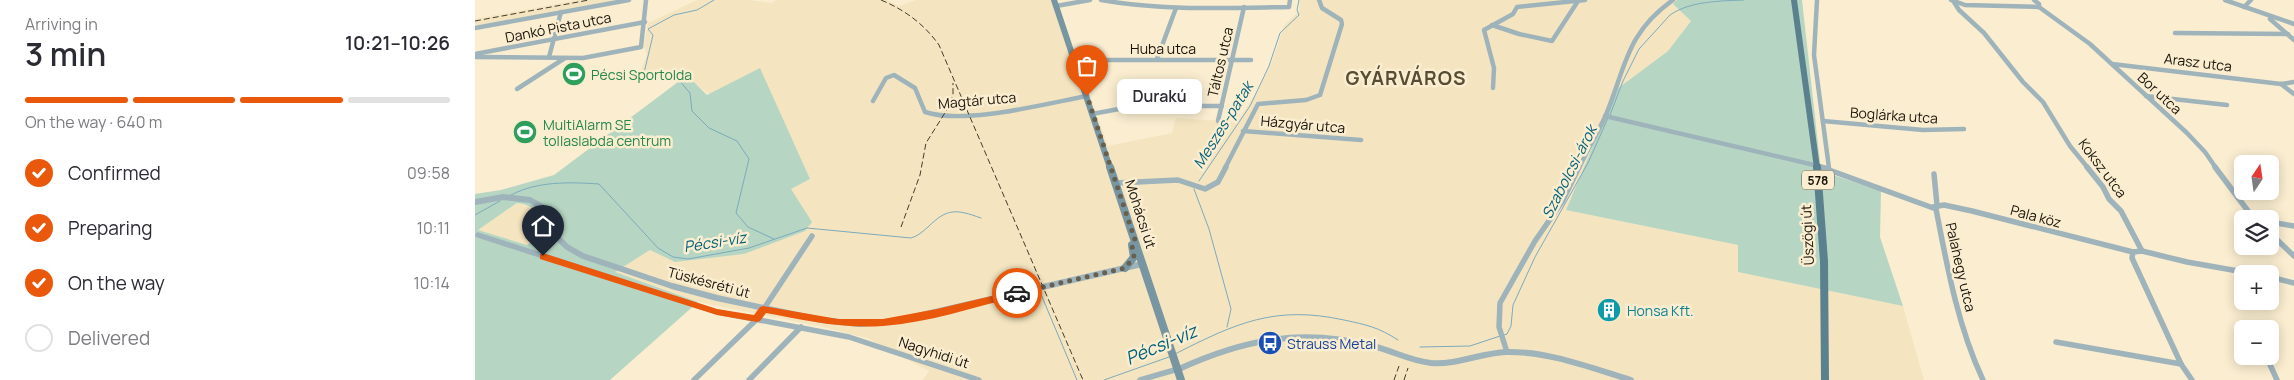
<!DOCTYPE html>
<meta charset="utf-8">
<style>
:root{--surface:#fff;--page:#f2f2f3;--text:#2b2b33;--muted:#7c7c81;--line:#e1e1e2;--accent:#ea580c}
body{margin:0;font-family:Manrope,sans-serif;background:var(--page);color:var(--text);height:100vh;display:flex;flex-direction:column;font-size:19px;white-space:nowrap}
*{box-sizing:border-box;margin:0}
p{font-size:16px;color:var(--muted)}
.icon{flex:none;width:28px;height:28px;fill:none;stroke:currentColor;stroke-width:2;stroke-linecap:round;stroke-linejoin:round}
.map{position:relative;flex:1;overflow:hidden}
.drawer{display:flex;flex-direction:column;background:var(--surface);width:475px}
.drawer>*{flex:none}
.needle{width:32px;rotate:13deg}
.controls{position:absolute;left:1759px;top:155px;display:grid;gap:10px}
.controls a{display:grid;place-items:center;width:45px;height:45px;border-radius:8px;background:var(--surface);box-shadow:0 2px 12px #0003;font-size:25px}
.pin{position:absolute;display:grid;place-items:center;width:42px;height:42px;color:#fff;margin:-51px -21px;border-radius:50% 50% 50% 0;rotate:-45deg;box-shadow:0 0 5px #0007}
.pin .icon{rotate:45deg}
.courier{position:absolute;display:grid;place-items:center;width:50px;height:50px;margin:-25px;border:4px solid #ea580c;border-radius:50%;background:#fff;color:#222;box-shadow:0 1px 6px #0007}
.bubble{position:absolute;height:35px;border-radius:8px;background:var(--surface);box-shadow:0 2px 12px #0003;font-size:16px;font-weight:600;line-height:35px;text-align:center}
.overview em{font-style:normal;font-weight:600}
.overview div{display:flex;flex-direction:column-reverse}
.overview{display:flex;align-items:center;justify-content:space-between;height:85px;padding:0 25px}
h1{font-size:32px;font-weight:600;line-height:38px}
.bar{display:grid;grid-template-columns:repeat(4,1fr);gap:8px 5px;align-content:center;height:60px;padding:0 25px}
.bar i{height:6px;border-radius:4px;background:var(--line)}
.bar .on{background:var(--accent)}
.bar p{grid-column:span 4}
ol{padding:0 25px;list-style:none}
li{display:flex;align-items:center;gap:15px;height:55px}
li p{margin-inline-start:auto}
li .icon{padding:5px;border-radius:50%;background:var(--accent);color:#fff;stroke-width:4}
li:last-child{color:var(--muted)}
li i{width:28px;height:28px;border:2px solid var(--line);border-radius:50%}
main{display:flex;flex:1;min-height:0}
.map>svg:first-child{display:block}
.built{fill:#f4e5c0}
.green{fill:#b6d6c3;fill-rule:evenodd}
.lines{fill:none;stroke-linecap:round;stroke-linejoin:round}
.stream{stroke:#7caabd;stroke-width:1}
.minor-far1{stroke:#9fb3bb;stroke-width:4.5}
.minor{stroke:#9fb3bb;stroke-width:5.5}
.tertiary{stroke:#9fb3bb;stroke-width:6}
.secondary-far1{stroke:#7896a2;stroke-width:6}
.secondary{stroke:#7896a2;stroke-width:8}
.primary-far1{stroke:#5b818f;stroke-width:6}
.primary{stroke:#5b818f;stroke-width:8}
.rail{stroke:#433c2e;stroke-width:1;stroke-dasharray:6 3;stroke-linecap:butt}
.route{fill:#ea580c}
.done{stroke:#675f4f;stroke-width:5;stroke-dasharray:0 9}
.labels{text-anchor:middle;dominant-baseline:central;stroke-width:5;stroke-linejoin:round;paint-order:stroke}
.shield{fill:#faedd0;stroke:#5c5445;stroke-width:1}
.shield-label{font-size:12px;font-weight:bold;fill:#181309}
.street-label{font-size:14px;fill:#181309;stroke:#faedd0}
.leisure-label{font-size:14px;fill:#27864d;stroke:#faedd0;text-anchor:start}
.culture-label{font-size:14px;fill:#0d838f;stroke:#faedd0;text-anchor:start}
.transit-label{font-size:14px;fill:#164399;stroke:#faedd0;text-anchor:start}
.water-label{font-size:15px;font-style:italic;fill:#00607a;stroke:#faedd0}
.near-water-label{font-size:18px;font-style:italic;fill:#00607a;stroke:#faedd0}
.district-label{font-size:19px;font-weight:bold;letter-spacing:1px;fill:#574d34;stroke:#faedd0}
</style>
<main>
<section class="drawer">
<div class="overview"><div><h1>3 min</h1><p>Arriving in</p></div><em>10:21–10:26</em></div>
<div class="bar"><i class="on"></i><i class="on"></i><i class="on"></i><i></i><p>On the way · 640 m</p></div>
<ol>
<li><svg class="icon" aria-label="check" viewBox="0 0 24 24"><path d="M5 12l5 5 9-10"/></svg>Confirmed<p>09:58</p></li>
<li><svg class="icon" aria-label="check" viewBox="0 0 24 24"><path d="M5 12l5 5 9-10"/></svg>Preparing<p>10:11</p></li>
<li><svg class="icon" aria-label="check" viewBox="0 0 24 24"><path d="M5 12l5 5 9-10"/></svg>On the way<p>10:14</p></li>
<li><i></i>Delivered</li>
</ol>
</section>
<div class="map">
<svg width="1819" height="380" viewBox="0 0 1819 380">
<rect width="100%" height="100%" fill="#faedd0"/>
<g class="built">
<path d="M103,0H147L0,26V19Z"/>
<path d="M222,0H275L297,3L301,0H412L424,6L441,0H581L633,146L697,133L701,118L762,122L781,93L797,62L809,26L824,11L825,0H1202L1198,4L1216,21L1193,51L1142,89L1091,210L1263,245V272L1428,306L1449,380H448L454,371L392,338L348,327L223,302L139,272L175,250L200,262L269,254L295,244L316,189L335,179L219,82L179,78L165,72L172,55L169,46L173,23Z"/>
<path d="M43,203L61,210L70,221L72,231L52,245L2,230Z"/>
</g>
<g class="green">
<path d="M1202,0H1327L1346,171L1406,191L1405,237L1428,306L1263,272V245L1091,210L1142,89L1193,51L1216,21L1198,4Z"/>
<path d="M285,68L335,179L316,189L337,222L330,231L269,254L200,262L175,250L140,272L223,302L135,380H0V194L26,190L79,175L203,82H219L232,95ZM42,203C59,205 69,215 72,231L52,245L3,230Z"/>
</g>
<g class="lines">
<g class="stream">
<path d="M239,0L222,10L199,15L173,29L178,35L169,73L185,78L203,79L215,93L217,111L234,128L262,141L274,159L261,213L273,227L299,239"/>
<path d="M1135,115L1148,81L1164,49L1195,15C1215,1 1245,1 1269,0"/>
<path d="M724,181L775,106L794,66L805,33L824,15L822,10L824,0"/>
<path d="M719,189L734,229L756,309L752,327"/>
<path d="M36,195C62,181 95,182 124,184L183,248L198,257L213,259L274,248L332,228L436,238C443,236 447,232 453,227C472,208 481,209 506,218"/>
<path d="M0,215L25,201"/>
<path d="M565,292L602,380"/>
<path d="M1029,335L1032,334L1036,326L1038,305L1060,257L1113,163L1133,118"/>
<path d="M945,347L995,346L1025,336"/>
<path d="M700,354C761,323 800,305 869,320C892,325 903,327 923,340"/>
<path d="M629,380L694,357"/>
</g>
<g class="minor-far1">
<path d="M626,0C688,11 751,8 814,7L815,0"/>
<path d="M1342,0L1339,55L1354,168"/>
<path d="M1476,0L1490,5L1564,7"/>
<path d="M1559,0L1564,4V7L1615,44L1712,133L1730,152L1741,168"/>
<path d="M1750,0L1819,24"/>
<path d="M1479,2L1484,10L1509,33L1548,82L1568,102L1595,146L1613,168"/>
<path d="M581,6L615,0"/>
<path d="M1769,7L1776,0"/>
<path d="M1795,19L1819,40"/>
<path d="M1017,25L1044,34L1077,41L1103,1"/>
<path d="M0,28L154,0"/>
<path d="M1700,33L1813,34"/>
<path d="M0,54L170,22"/>
<path d="M0,57L108,58L166,47L171,0"/>
<path d="M74,57L86,12"/>
<path d="M682,59L701,8"/>
<path d="M599,60H776"/>
<path d="M1637,64L1806,84L1819,82"/>
<path d="M1806,84L1819,94"/>
<path d="M1018,88L1019,68L1009,30L1038,14L1042,7L1110,0"/>
<path d="M42,89L90,58"/>
<path d="M1671,96L1752,105"/>
<path d="M398,101L411,78L419,75L440,88L450,112C490,125 569,104 612,96"/>
<path d="M617,114L660,106H747"/>
<path d="M1130,116L1352,168"/>
<path d="M743,121L769,7"/>
<path d="M1348,121L1448,130L1489,129"/>
<path d="M768,131L886,140"/>
<path d="M750,168L783,104L831,100L845,95L867,24L866,20L847,8L844,0"/>
<path d="M1104,168C1112,151 1122,134 1130,117C1151,68 1150,34 1198,0"/>
</g>
<g class="minor">
<path d="M1346,167L1461,209C1472,266 1483,327 1508,380"/>
<path d="M1612,167L1628,187L1634,199L1646,211L1667,251L1658,252L1657,258L1706,364L1717,380"/>
<path d="M1740,167L1779,219"/>
<path d="M1459,174L1462,205"/>
<path d="M641,183L703,180L730,189L743,182L751,167"/>
<path d="M1458,207L1469,205L1497,211L1658,252"/>
<path d="M1795,222L1819,226"/>
<path d="M1795,233L1819,256"/>
<path d="M3,235L242,312L374,337L504,380"/>
<path d="M1667,251L1712,262L1780,274"/>
<path d="M1795,277L1819,283"/>
<path d="M1581,342L1706,364"/>
<path d="M1032,352L1024,327L1025,303L1060,241L1087,202L1104,167"/>
<path d="M1791,356L1802,380"/>
<path d="M219,380L282,319L337,236"/>
<path d="M274,380L326,327"/>
<path d="M665,380L703,369"/>
</g>
<g class="tertiary">
<path d="M0,202L28,197L55,200L71,209L83,238L92,247L108,256L197,286L242,298L346,320L385,324L421,321L667,264"/>
<path d="M704,369C770,339 827,328 898,346C918,351 936,361 956,363C982,365 1006,353 1031,352C1073,351 1116,368 1156,380"/>
</g>
<path class="secondary-far1" d="M579,0L635,168"/>
<g class="secondary">
<path d="M635,167L706,380"/>
<path d="M650,268L659,257L657,245"/>
</g>
<path class="primary-far1" d="M1319,0L1342,168"/>
<path class="primary" d="M1342,167L1349,261L1350,380"/>
<g class="rail">
<path d="M406,0C430,10 449,24 464,45L608,380"/>
<path d="M0,21L114,0"/>
<path d="M426,227L445,175L451,143L473,108L478,95V83"/>
<path d="M919,380L924,366"/>
<path d="M929,380L933,368"/>
</g>
</g>
<path class="route" d="M65,254H71L242,309L279,315L285,307L288,306L363,319H408L462,309L542,290L546,293L542,297C498,307 453,323 408,326C368,329 329,320 291,313L285,321L282,322L242,315L65,259Z"/>
<g class="lines">
<path class="done" d="M542,293L650,268L659,257L657,246L660,240L612,96"/>
</g>
<defs>
<g id="stadium-disc" transform="scale(1.25)"><circle r="9.5" fill="#2e9e5b" stroke="#faedd0"/><path d="M0-5a6.5 5 0 1 0 0 10a6.5 5 0 1 0 0-10ZM-3.5-1.8h7v3.6h-7Z" fill="#fff"/></g>
<g id="building-disc" transform="scale(1.25)"><circle r="9.5" fill="#0f9aa8" stroke="#faedd0"/><path d="M-4-6H4V6H1V3H-1V6H-4ZM-2.5-4.3h1.7v1.8h-1.7ZM.8-4.3h1.7v1.8H.8ZM-2.5-1h1.7V.8h-1.7ZM.8-1h1.7V.8H.8Z" fill="#fff"/></g>
<g id="bus-disc" transform="scale(1.25)"><circle r="9.5" fill="#1a4fb4" stroke="#faedd0"/><path d="M-5-6H5V4H4V6H2V4H-2V6H-4V4H-5ZM-3.5-4V0h7V-4ZM-3.5 1.2v1.5H-2V1.2ZM2 1.2v1.5H3.5V1.2Z" fill="#fff"/></g>
</defs>
<g fill-rule="evenodd">
<use href="#stadium-disc" x="99" y="74"/>
<use href="#stadium-disc" x="50" y="132"/>
<use href="#building-disc" x="1134" y="310"/>
<use href="#bus-disc" x="795" y="343"/>
</g>
<g class="labels">
<rect class="shield" x="1327" y="170.5" width="32" height="19" rx="4"/>
<g class="shield-label">
<text x="1343" y="180">578</text>
</g>
<g class="street-label">
<text transform="translate(83 27) rotate(-11)">Dankó Pista utca</text>
<text x="688" y="48">Huba utca</text>
<text transform="translate(745 62) rotate(-77)">Táltos utca</text>
<text transform="translate(1723 62) rotate(7)">Arasz utca</text>
<text transform="translate(1685 93) rotate(43)">Bor utca</text>
<text transform="translate(502 100) rotate(-5)">Magtár utca</text>
<text transform="translate(1419 115) rotate(4)">Boglárka utca</text>
<text transform="translate(828 124) rotate(5)">Házgyár utca</text>
<text transform="translate(1628 168) rotate(53)">Koksz utca</text>
<text transform="translate(666 214) rotate(72)">Mohácsi út</text>
<text transform="translate(1561 216) rotate(15)">Pala köz</text>
<text transform="translate(1332 235) rotate(-93)">Üszögi út</text>
<text transform="translate(1486 267) rotate(77)">Palahegy utca</text>
<text transform="translate(234 282) rotate(15)">Tüskésréti út</text>
<text transform="translate(459 352) rotate(18)">Nagyhidi út</text>
</g>
<g class="leisure-label">
<text x="116" y="74">Pécsi Sportolda</text>
<text x="68" y="124">MultiAlarm SE<tspan x="68" dy="16">tollaslabda centrum</tspan></text>
</g>
<g class="culture-label">
<text x="1152" y="310">Honsa Kft.</text>
</g>
<g class="transit-label">
<text x="812" y="343">Strauss Metal</text>
</g>
<g class="water-label">
<text transform="translate(748 125) rotate(-58)">Meszes-patak</text>
<text transform="translate(1094 172) rotate(-63)">Szabolcsi-árok</text>
<text transform="translate(240 242) rotate(-9)">Pécsi-víz</text>
</g>
<g class="near-water-label">
<text transform="translate(686 344) rotate(-23)">Pécsi-víz</text>
</g>
<g class="district-label">
<text x="931" y="78">GYÁRVÁROS</text>
</g>
</g>
</svg>
<div class="controls">
<a><svg class="needle" viewBox="-14 -14 28 28"><path d="M0-13l5 13h-10z" fill="#e53935"/><path d="M0 13l5-13h-10z" fill="#7c7c81"/></svg></a>
<a><svg class="icon" aria-label="layers" viewBox="0 0 24 24"><path d="M12 4l9 5-9 5-9-5zM3 14l9 5 9-5"/></svg></a>
<a>+</a>
<a>−</a>
</div>
<div class="pin" style="left:612px;top:96px;background:#ea580c"><svg class="icon" aria-label="bag" viewBox="0 0 24 24"><path d="M5 8h14l-1 12H6zM9 8a3 3 0 0 1 6 0"/></svg></div>
<div class="pin" style="left:68px;top:256px;background:#1f2937"><svg class="icon" aria-label="home" viewBox="0 0 24 24"><path d="M3 11l9-7 9 7M6 9v11h12V9"/></svg></div>
<div class="courier" style="left:542px;top:293px"><svg class="icon" aria-label="car" viewBox="0 0 24 24"><path d="M5 17H2v-5l4-1 3-4h7l3 4 3 1v5h-3M9 17h6M6 11h13"/><circle cx="7" cy="17" r="2"/><circle cx="17" cy="17" r="2"/></svg></div>
<div class="bubble" style="left:642px;top:79px;width:85px">Durakú</div>
</div>
</main>
